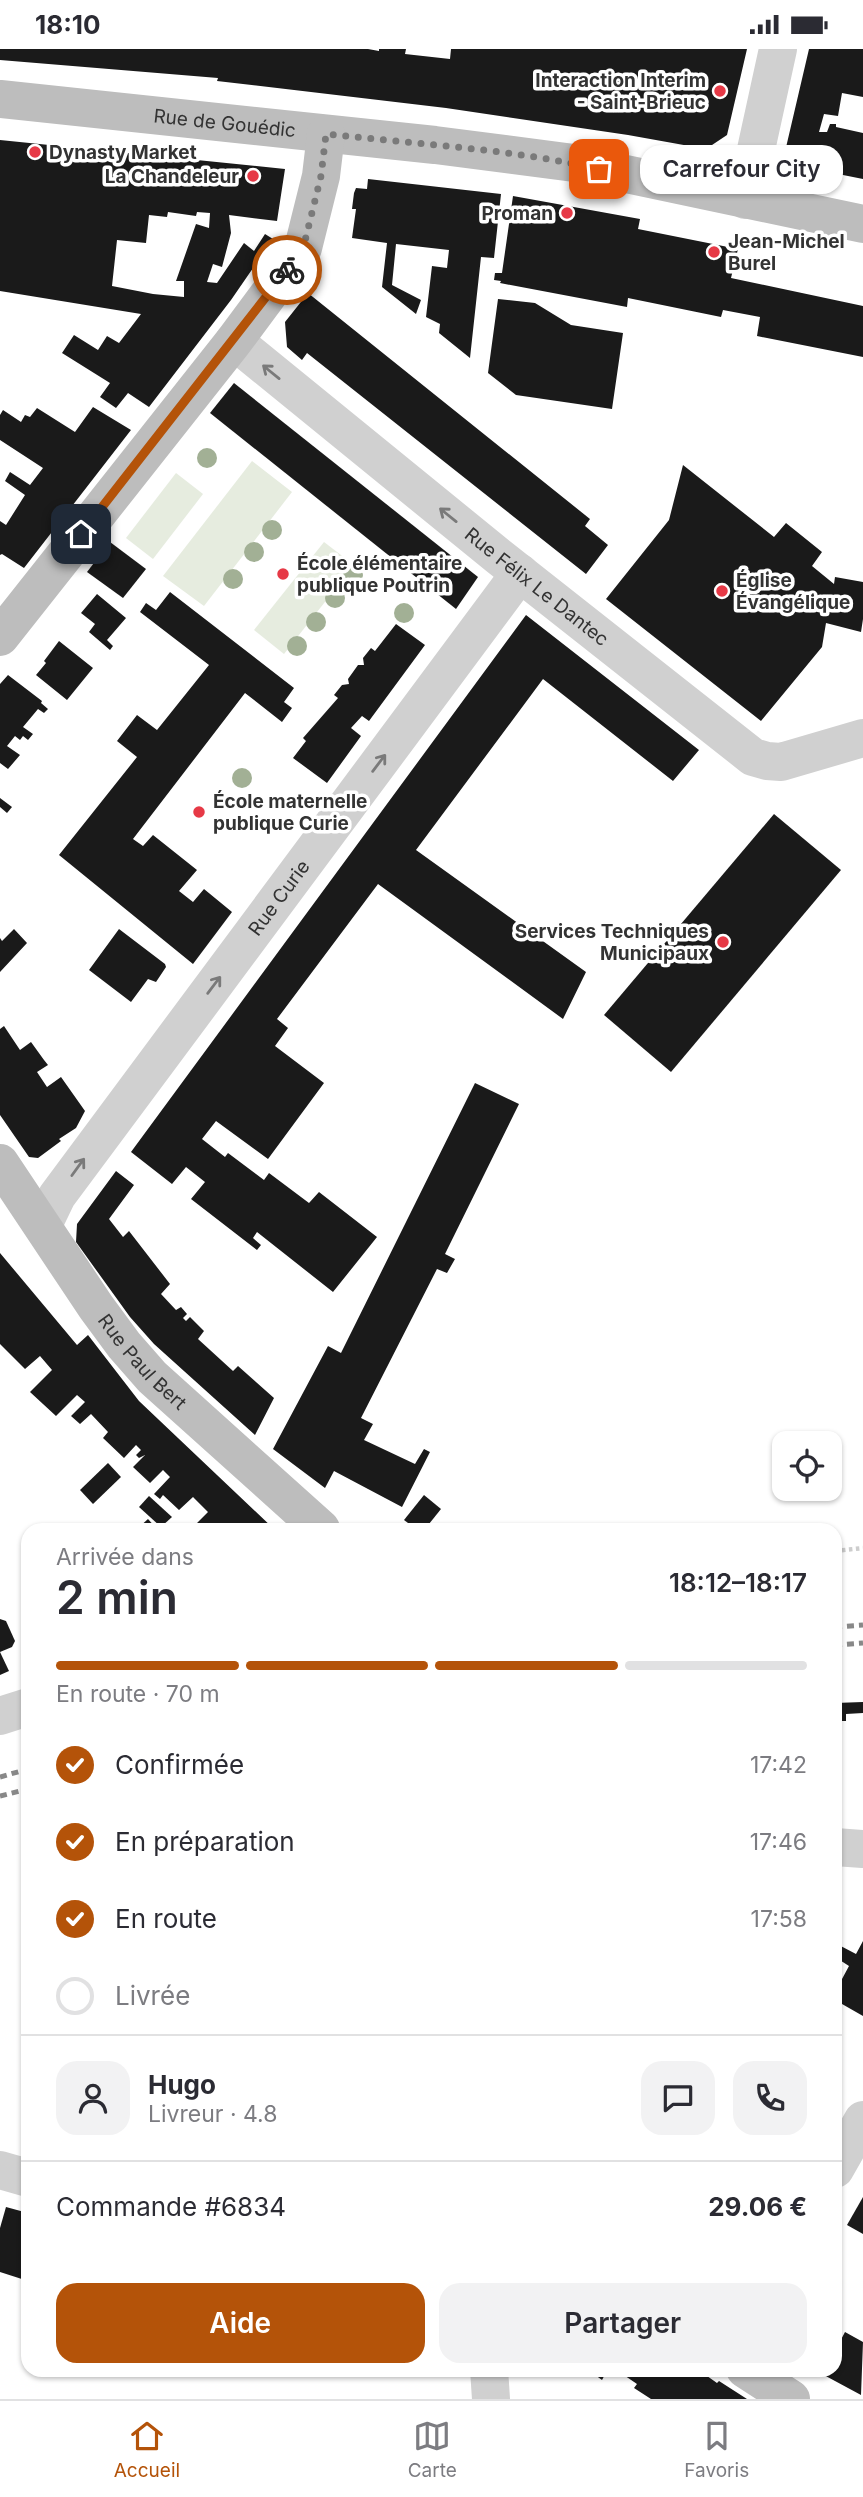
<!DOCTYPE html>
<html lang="fr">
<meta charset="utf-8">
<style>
:root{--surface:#fff;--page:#f2f2f3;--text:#2b2b33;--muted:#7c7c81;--line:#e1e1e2;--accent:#b45309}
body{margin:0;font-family:Inter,sans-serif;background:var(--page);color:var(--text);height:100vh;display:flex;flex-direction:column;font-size:26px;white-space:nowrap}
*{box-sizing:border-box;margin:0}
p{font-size:23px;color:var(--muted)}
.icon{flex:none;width:38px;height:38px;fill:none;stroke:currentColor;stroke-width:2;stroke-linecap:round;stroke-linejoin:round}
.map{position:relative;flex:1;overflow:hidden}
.drawer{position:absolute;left:21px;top:1474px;width:821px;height:854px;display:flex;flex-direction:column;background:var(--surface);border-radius:21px;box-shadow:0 2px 5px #0004}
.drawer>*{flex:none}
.tools{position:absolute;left:772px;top:1382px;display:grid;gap:14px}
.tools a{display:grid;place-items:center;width:70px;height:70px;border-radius:14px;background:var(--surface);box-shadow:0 2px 5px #0004;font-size:35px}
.pin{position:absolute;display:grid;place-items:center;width:60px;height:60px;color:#fff;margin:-30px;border-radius:14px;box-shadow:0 4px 10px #0006}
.courier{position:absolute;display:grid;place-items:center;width:70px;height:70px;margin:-35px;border:5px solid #b45309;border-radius:50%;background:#fff;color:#222;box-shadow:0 2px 9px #0007}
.bubble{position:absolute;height:49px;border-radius:21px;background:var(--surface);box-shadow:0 2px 5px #0004;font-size:23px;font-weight:600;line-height:49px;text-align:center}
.overview em{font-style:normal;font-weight:600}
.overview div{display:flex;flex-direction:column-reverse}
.overview{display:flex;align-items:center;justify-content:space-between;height:119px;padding:0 35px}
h1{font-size:46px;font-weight:600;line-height:52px}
.bar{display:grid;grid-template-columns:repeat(4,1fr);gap:10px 7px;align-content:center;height:84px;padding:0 35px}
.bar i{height:9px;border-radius:5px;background:var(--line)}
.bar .current{background:var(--accent)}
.bar p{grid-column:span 4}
.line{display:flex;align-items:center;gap:18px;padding:0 35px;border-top:2px solid var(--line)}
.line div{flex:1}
.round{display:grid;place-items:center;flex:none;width:74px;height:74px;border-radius:21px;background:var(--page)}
ol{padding:0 35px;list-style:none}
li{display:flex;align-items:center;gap:21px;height:77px}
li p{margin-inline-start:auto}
li .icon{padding:7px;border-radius:50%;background:var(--accent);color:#fff;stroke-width:4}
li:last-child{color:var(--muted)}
li i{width:38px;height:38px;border:4px solid var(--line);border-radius:50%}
.primary-button{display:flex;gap:14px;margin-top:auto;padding:14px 35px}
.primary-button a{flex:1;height:80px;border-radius:21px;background:var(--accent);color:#fff;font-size:28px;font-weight:600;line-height:80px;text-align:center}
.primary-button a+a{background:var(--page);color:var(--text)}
.status{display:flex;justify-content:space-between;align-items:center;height:49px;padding:0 35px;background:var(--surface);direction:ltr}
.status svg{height:19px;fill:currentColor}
.menu{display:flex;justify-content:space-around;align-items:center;height:98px;border-top:2px solid var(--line);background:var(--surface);font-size:19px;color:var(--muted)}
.menu a{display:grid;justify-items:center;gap:4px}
.menu .current{color:var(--accent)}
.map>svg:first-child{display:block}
.green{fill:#e6ecdf}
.building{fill:#1a1a1a;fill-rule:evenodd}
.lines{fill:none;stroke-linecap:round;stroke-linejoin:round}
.path{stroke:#cdcdcd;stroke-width:4.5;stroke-dasharray:3.5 3.5;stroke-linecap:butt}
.minor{stroke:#d0d0d0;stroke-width:38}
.secondary{stroke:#bdbdbd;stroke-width:38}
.rail{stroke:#888;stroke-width:5;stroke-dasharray:7 5;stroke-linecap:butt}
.tree{fill:#a2b095}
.oneway{stroke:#7a7a7a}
.done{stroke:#7a7a7a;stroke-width:7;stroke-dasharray:0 12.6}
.route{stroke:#b45309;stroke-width:9}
.poi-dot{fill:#e63946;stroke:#fff;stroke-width:2.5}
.labels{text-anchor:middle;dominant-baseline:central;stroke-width:7;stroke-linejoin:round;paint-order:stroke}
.poi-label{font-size:19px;font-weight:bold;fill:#333;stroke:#fff;text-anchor:start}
.street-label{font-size:19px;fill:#333;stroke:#fff}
</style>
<div class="status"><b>18:10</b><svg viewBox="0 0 49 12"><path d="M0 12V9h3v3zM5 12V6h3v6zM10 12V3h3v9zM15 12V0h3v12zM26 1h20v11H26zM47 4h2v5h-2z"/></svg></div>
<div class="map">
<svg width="863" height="2350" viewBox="0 0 863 2350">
<rect width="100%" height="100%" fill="#fff"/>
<g class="green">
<path d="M252,412L292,443L204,557L163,527Z"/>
<path d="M176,424L203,445L153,510L126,489Z"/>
<path d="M324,493L354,516L284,605L254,581Z"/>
</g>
<g class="building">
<path d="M0,0H368L379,2V0H406L405,5L450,10L451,0H747L727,86L706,100L628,86L446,59L217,32L218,29L0,11Z"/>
<path d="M809,0H863V48L842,44L838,67L824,65L819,83H827L830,75H836V78L863,84V130L828,123L827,126L794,119L784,107Z"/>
<path d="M0,91L285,120L277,172L229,166L231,184L222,218L213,215L207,233L217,234L244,194L254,202L265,185L273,190L231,251L149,358L128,344L116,359L100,348L110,334L62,304L74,286L98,301L107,287L119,294L141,265L0,242ZM168,163L196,167L197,163L210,164L209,179L196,175L176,232H184V248L153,245L112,237L117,191L146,194L149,166L167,168Z"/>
<path d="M368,130L501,145L494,209L481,208L470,309L439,284L440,275L426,268L432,217L447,219L449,201L396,195L392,236L421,251L416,265L382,238L387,194L352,189L356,160H352L354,144L356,139L367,140Z"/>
<path d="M513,147L640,170L638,180L738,200L731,229L863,257V308L757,287L760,268L723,261L721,268L628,249L627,258L500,234L501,232L494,231L495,224H502Z"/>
<path d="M308,244L590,470L585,477L608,496L586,525L307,304L302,311L287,298L285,273Z"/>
<path d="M498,250L535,254L571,276L623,284L612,360L516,346L488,324Z"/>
<path d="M234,334L478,528L456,560L210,364Z"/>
<path d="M93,358L131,381L24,519L2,505L0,506V472L6,476L25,446L5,432L10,423L30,436L43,419L0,391V366L3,361L21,373L25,366L30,368L37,359L75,383Z"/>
<path d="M683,416L774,488L786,474L822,503L812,517L834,535L835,528L863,533V570L861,583L826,574L822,598L761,672L606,550L669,471Z"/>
<path d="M110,493L146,520L123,549L87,523Z"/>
<path d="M170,543L294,639L284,653L292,659L282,673L245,644L133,790L143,797L153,786L197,821L179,842L193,853L204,840L232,863L193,915L59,806L137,708L117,692L137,666L157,681L209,616L140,563L146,554L156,561Z"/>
<path d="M97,545L126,569L107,591L113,597L110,601L89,583L95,575L81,564Z"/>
<path d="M526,566L699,701L673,732L543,630L416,801L586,923L563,970L378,835L277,970L288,979L275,997L324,1034L268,1110L216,1072L202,1090L225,1108L228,1104L264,1131L269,1124L309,1154L319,1143L377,1188L333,1243L257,1183L253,1189L261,1196L257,1201L191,1150L205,1133L186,1118L172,1135L131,1103Z"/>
<path d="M396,575L425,596L369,672L362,667L351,679L361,687L327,734L293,709L306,692L303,689L338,649L334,646L342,636L349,635L348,630L358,616H364L363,609L371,599L375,602Z"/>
<path d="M59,592L93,619L67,651L36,626L46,614L44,612Z"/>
<path d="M8,626L42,652L41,654L48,660L44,664L38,660L23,678L33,685L28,691L23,687L20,691L15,687L7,697L20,706L8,720L0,714V635Z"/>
<path d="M0,749L12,758L7,764L0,758Z"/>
<path d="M774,765L841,821L671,1023L604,966Z"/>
<path d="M14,880L27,894L0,923V889L2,892Z"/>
<path d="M119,880L165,915L166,918L156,933L148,930L131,953L89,921Z"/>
<path d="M4,977L20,1001L31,993L44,1011L48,1016L37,1023L47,1038L61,1028L85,1062L76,1079L59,1090L61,1092L38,1109L29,1108L0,1066V980Z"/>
<path d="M475,1034L519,1055L445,1205L455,1210L447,1224L437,1220L361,1369L373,1375L364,1391L415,1415L424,1400L430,1403L402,1458L334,1422L325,1439L273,1400L328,1297L341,1304Z"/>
<path d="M116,1122L134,1136L109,1170L123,1188L129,1182L170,1235L161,1245L176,1261L181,1258L187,1265L183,1269L186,1272L190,1268L204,1282L198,1290L233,1322L238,1317L274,1349L255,1386L154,1295L130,1268L76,1193L77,1175Z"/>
<path d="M0,1204L77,1296L88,1286L139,1352L274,1480H191L208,1463L193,1448L179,1461L163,1446L160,1450L154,1445L170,1428L163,1421L150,1434L133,1418L145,1406L139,1409L136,1406L141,1401L136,1396L124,1409L103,1389L108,1383L91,1365L80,1375L71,1367L85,1353L77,1346L56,1367L30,1343L52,1321L40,1307L25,1320L0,1295Z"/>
<path d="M108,1414L121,1428L93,1455L80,1441Z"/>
<path d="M424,1446L441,1460L425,1480H416L404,1471Z"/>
<path d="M149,1447L172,1468L161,1478L139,1458Z"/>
<path d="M148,1470L157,1480H137Z"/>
<path d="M0,1570L6,1572L15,1592L12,1598L0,1603Z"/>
<path d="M0,1603L9,1622L0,1626Z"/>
<path d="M863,1653V1664L846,1665V1672H835V1654Z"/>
<path d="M863,1892V1967L835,1951V1943L849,1917L835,1908V1894L856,1905Z"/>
<path d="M863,2148V2185L847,2176Z"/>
<path d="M6,2158L28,2164V2232L0,2223V2179Z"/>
<path d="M845,2283L863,2293L861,2346L822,2325L824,2320H835V2302Z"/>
<path d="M587,2320H608L602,2331Z"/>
<path d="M615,2320H701L700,2322L717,2334L719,2332L747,2350H651L634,2339L637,2335Z"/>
</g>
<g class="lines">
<path class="path" d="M835,1502L863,1499"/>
<g class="minor">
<path d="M745,151L778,0"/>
<path id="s1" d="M234,292L498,507L753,708L767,712L781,713L863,689"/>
<path id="s2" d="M43,1176L57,1147L520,524"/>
<path d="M0,1667L28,1658"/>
<path d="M835,1798L863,1800"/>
<path d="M835,2120L863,2071"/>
<path d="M0,2121L28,2129"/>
<path d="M489,2320L491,2350"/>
</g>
<g class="secondary">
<path id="s3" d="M0,50L435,96L574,114L863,175"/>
<path d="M0,588L234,292L303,199L321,127L326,85"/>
<path id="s4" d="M0,1114L96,1258L124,1296L152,1328L321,1480"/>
<path d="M745,2320L791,2350"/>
</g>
<g class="rail">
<path d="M835,1578L863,1576"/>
<path d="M835,1596L863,1594"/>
<path d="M0,1728L28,1720"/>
<path d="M0,1747L28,1740"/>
</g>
</g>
<g class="tree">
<circle cx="207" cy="409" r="10"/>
<circle cx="272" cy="481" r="10"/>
<circle cx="254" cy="503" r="10"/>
<circle cx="353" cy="526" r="10"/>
<circle cx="233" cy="530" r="10"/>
<circle cx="335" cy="549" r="10"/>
<circle cx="404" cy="564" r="10"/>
<circle cx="316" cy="573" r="10"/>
<circle cx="297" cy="597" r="10"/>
<circle cx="242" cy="729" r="10"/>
</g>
<defs><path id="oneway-shaft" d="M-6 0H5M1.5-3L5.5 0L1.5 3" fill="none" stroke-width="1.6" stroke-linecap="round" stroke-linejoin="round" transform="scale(1.75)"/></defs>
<g class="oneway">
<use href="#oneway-shaft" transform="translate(271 323) rotate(-141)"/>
<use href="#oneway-shaft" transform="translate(448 466) rotate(-141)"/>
<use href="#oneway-shaft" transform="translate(379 714) rotate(-53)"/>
<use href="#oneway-shaft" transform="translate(214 936) rotate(-53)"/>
<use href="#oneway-shaft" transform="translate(78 1118) rotate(-54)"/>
</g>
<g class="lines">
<path class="done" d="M287,221L303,200L321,127L326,85C417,95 510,100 599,120"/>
<path class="route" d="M81,485L287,221"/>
</g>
<g class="poi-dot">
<circle cx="720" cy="42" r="7"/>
<circle cx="35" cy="103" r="7"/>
<circle cx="253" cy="127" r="7"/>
<circle cx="567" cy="164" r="7"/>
<circle cx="714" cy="203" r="7"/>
<circle cx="283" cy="525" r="7"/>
<circle cx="722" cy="542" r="7"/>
<circle cx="199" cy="763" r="7"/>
<circle cx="723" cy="893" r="7"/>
</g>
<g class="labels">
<g class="poi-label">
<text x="706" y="31" text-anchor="end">Interaction Interim<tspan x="706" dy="22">- Saint-Brieuc</tspan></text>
<text x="49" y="103">Dynasty Market</text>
<text x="239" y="127" text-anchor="end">La Chandeleur</text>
<text x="553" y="164" text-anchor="end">Proman</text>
<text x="728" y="192">Jean-Michel<tspan x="728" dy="22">Burel</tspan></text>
<text x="297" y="514">École élémentaire<tspan x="297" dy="22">publique Poutrin</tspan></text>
<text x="736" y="531">Église<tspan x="736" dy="22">Évangélique</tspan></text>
<text x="213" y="752">École maternelle<tspan x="213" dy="22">publique Curie</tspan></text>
<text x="709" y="882" text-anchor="end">Services Techniques<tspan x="709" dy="22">Municipaux</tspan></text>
</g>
<g class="street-label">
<text stroke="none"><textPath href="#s3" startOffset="226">Rue de Gouédic</textPath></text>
<text stroke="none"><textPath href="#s1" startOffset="390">Rue Félix Le Dantec</textPath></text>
<text stroke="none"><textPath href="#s2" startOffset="404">Rue Curie</textPath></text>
<text stroke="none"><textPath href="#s4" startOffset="245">Rue Paul Bert</textPath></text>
</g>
</g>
</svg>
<div class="tools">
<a><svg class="icon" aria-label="locate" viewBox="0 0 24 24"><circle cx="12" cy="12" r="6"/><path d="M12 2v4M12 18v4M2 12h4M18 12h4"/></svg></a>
</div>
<div class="pin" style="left:599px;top:120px;background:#ea580c"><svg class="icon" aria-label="bag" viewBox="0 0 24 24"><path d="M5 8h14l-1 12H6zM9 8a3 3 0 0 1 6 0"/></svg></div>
<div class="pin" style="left:81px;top:485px;background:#1f2937"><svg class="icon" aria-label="home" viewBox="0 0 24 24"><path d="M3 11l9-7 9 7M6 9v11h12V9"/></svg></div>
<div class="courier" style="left:287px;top:221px"><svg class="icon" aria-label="bike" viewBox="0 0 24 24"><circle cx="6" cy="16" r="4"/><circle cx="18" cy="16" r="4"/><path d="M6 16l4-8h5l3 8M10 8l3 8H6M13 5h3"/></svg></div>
<div class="bubble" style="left:640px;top:96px;width:203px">Carrefour City</div>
<section class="drawer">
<div class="overview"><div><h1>2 min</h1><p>Arrivée dans</p></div><em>18:12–18:17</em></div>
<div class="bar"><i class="current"></i><i class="current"></i><i class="current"></i><i></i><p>En route · 70 m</p></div>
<ol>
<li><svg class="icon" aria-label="check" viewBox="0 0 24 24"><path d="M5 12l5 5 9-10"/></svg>Confirmée<p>17:42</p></li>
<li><svg class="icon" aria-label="check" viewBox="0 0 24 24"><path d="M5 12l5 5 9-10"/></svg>En préparation<p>17:46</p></li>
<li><svg class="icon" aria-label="check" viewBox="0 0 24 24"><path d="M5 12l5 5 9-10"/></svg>En route<p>17:58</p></li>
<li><i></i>Livrée</li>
</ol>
<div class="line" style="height:126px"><a class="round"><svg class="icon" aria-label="person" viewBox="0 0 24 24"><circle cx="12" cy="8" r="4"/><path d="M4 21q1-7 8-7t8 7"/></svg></a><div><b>Hugo</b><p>Livreur · 4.8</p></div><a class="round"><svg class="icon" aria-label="chat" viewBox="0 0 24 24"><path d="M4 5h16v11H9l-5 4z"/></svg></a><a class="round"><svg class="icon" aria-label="phone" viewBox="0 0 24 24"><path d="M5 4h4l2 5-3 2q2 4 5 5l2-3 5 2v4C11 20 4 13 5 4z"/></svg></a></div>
<div class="line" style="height:91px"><div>Commande #6834</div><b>29.06 €</b></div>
<div class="primary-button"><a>Aide</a><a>Partager</a></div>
</section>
</div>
<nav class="menu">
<a class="current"><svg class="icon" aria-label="home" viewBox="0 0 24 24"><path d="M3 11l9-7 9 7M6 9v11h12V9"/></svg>Accueil</a>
<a><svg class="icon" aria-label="map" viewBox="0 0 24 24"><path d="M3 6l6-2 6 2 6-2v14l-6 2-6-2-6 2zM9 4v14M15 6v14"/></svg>Carte</a>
<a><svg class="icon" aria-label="saved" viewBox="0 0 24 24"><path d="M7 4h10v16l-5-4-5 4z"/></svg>Favoris</a>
</nav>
